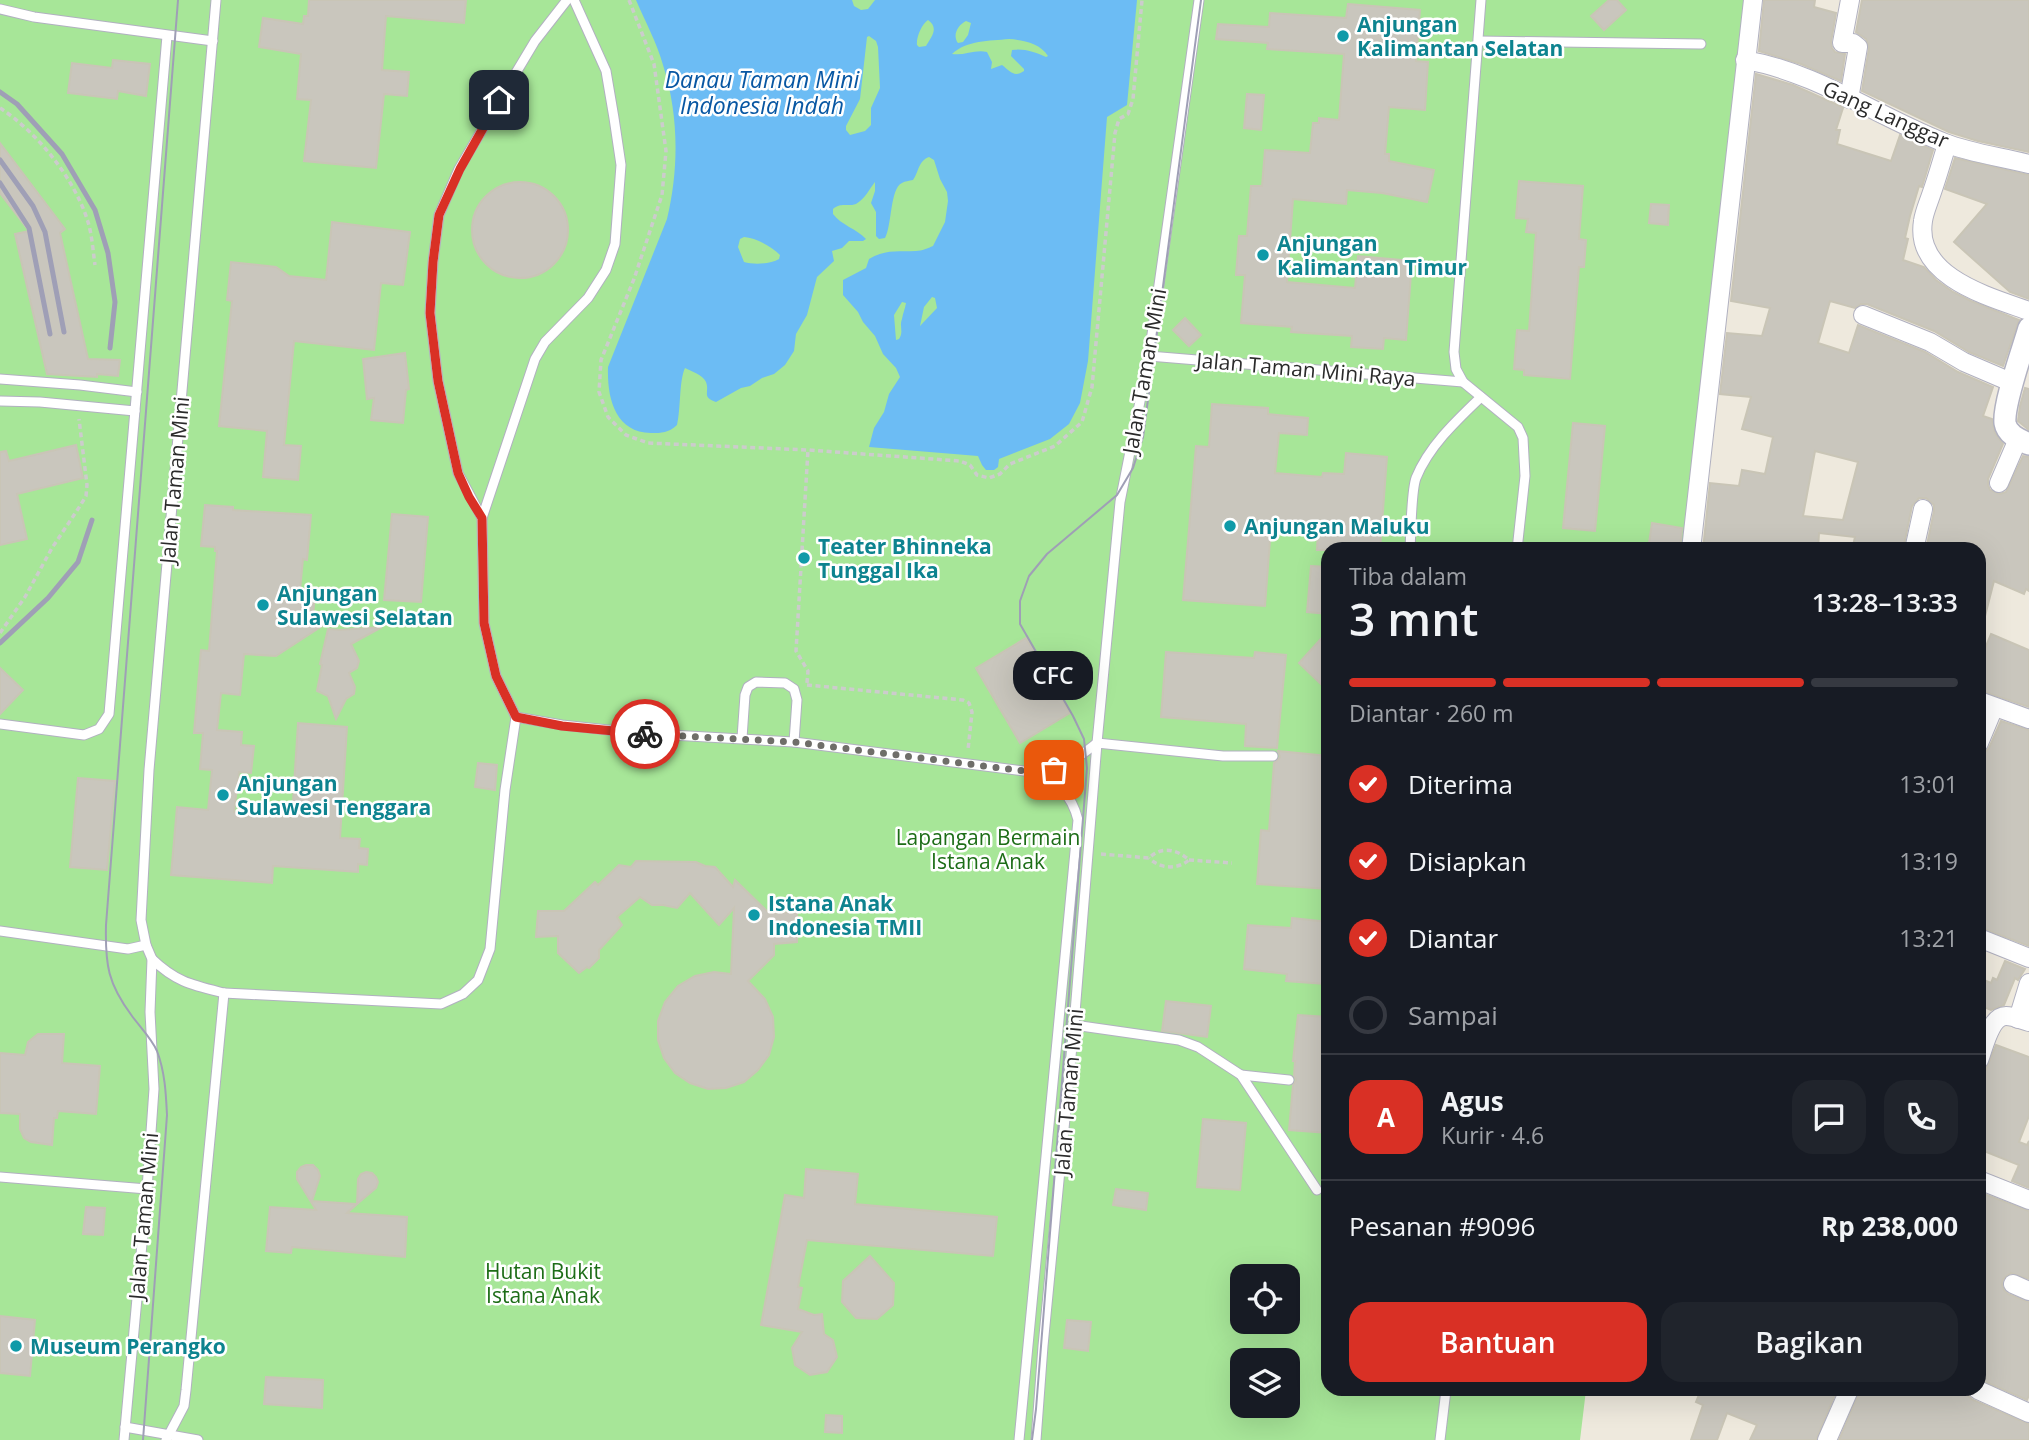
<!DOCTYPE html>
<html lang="id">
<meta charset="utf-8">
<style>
:root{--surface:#171b24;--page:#20242c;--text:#f1f3f6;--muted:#9ea1a6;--line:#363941;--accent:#d93025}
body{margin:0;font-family:"Open Sans",sans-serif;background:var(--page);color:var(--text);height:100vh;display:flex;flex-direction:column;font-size:26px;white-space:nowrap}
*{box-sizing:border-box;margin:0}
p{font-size:23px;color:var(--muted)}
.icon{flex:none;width:38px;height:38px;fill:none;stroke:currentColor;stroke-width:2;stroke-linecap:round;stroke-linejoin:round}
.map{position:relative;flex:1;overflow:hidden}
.drawer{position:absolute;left:1321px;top:542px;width:665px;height:854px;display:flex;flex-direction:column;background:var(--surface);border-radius:21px;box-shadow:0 7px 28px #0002}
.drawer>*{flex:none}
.fabs{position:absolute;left:1230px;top:1264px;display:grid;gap:14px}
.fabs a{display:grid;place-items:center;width:70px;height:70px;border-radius:14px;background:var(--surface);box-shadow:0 7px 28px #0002;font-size:35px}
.pin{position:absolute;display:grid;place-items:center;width:60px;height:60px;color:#fff;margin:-30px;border-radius:14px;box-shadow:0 4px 10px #0006}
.courier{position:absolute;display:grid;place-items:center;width:70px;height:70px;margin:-35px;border:5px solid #d93025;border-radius:50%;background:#fff;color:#222;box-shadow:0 2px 9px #0007}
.bubble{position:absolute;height:49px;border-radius:21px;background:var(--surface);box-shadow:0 7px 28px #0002;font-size:23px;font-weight:600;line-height:49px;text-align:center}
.headline em{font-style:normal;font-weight:600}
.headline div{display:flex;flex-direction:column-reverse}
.headline{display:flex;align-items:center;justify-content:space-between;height:119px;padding:0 28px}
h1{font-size:46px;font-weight:600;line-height:52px}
.bar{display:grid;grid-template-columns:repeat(4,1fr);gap:10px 7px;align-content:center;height:84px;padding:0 28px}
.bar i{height:9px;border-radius:5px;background:var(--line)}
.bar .on{background:var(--accent)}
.bar p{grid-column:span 4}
.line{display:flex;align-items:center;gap:18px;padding:0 28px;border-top:2px solid var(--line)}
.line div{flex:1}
.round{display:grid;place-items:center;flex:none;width:74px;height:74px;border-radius:21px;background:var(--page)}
ol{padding:0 28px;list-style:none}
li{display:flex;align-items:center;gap:21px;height:77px}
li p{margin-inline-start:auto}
li .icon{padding:7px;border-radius:50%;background:var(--accent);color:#fff;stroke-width:4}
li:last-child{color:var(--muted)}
li i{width:38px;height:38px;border:4px solid var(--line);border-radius:50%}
.action{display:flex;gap:14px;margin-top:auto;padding:14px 28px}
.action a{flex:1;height:80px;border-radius:21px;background:var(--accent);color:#fff;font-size:28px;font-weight:600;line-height:80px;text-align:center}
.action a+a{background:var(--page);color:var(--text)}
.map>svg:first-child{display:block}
.green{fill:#a7e698;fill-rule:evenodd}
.water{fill:#6cbcf4;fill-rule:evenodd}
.building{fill:#c9c6bd;stroke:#c9c5b6;stroke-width:2;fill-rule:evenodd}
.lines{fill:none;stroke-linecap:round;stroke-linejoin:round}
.service-casing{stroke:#b1b1c0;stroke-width:11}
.minor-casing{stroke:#b1b1c0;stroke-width:20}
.tertiary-casing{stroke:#b1b1c0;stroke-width:24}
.path{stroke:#ccc;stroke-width:3.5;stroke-dasharray:5 3.5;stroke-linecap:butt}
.service{stroke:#fff;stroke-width:9}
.minor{stroke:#fff;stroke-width:18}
.tertiary{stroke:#fff;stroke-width:21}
.tram{stroke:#9f9fb6;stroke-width:2}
.rail{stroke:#9f9fb6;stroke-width:5}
.done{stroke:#6f6e69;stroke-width:7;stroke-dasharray:0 12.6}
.route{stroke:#d93025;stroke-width:9}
.culture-dot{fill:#0f9aa8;stroke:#fff;stroke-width:2.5}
.labels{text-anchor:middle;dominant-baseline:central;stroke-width:5;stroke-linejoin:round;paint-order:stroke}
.culture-label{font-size:21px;font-weight:bold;fill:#0d838f;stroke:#fff;text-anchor:start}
.street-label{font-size:21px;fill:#2b2b2b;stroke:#fff}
.park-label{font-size:21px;fill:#1d6d17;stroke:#fff}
.water-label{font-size:23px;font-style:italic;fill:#0857a3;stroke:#fff}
</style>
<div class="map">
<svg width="2029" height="1440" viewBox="0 0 2029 1440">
<rect width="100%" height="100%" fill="#eee9dd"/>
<path class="green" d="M0,0H1750L1688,549L1328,550V1390H1586L1580,1440H0ZM1242,1276H1288V1321H1242ZM1242,1360H1288V1405H1242Z"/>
<path class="water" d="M636,0H852L854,6L861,10L868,9L875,0H1137L1127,105L1107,117L1088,361L1080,403L1069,424L1050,439L999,459L998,467L994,470H986L982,465L978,456L869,447L874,428L884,412L889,394L900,377L896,368L883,354L875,336L863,322L858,312L843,295V280L866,268L869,259C886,249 897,252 916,251C922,251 928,248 933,246L945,222L948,201L947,192L940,179L934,160L929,157C918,161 919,172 913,180C909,181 905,181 902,183C890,188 892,226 885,238L879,239L876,236V212L871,203L875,191V182C870,188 865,199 856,204C847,207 841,202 833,209V214C841,225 857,229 866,239L863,241H849L842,248L832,251L834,261L817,277L807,315L796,334L794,351L785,365L774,374L762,378L750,386L741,388L716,402C701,397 710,392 706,382C703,375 691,371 685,368C679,381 681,408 677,425C668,433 662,433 651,433C615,432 607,398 608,367L667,219C679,169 679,115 663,65C657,43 645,21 636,0ZM928,20C939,28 932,36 926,46L919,47L917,45C916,37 922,24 928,20ZM966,21L971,23L968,35L963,42L958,43C952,35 958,25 966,21ZM869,36L876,41L878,47L880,88L871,108V125L865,131L850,135L846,130V126L860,99L867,37ZM1009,39C1024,40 1040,43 1048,56L1046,57C1035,52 1023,48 1012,50L1011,56L1024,69V71C1014,78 1010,71 1002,65L991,69L992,62L987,52C975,49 964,56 952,54C967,40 989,41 1009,39ZM744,237C756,238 771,246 780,255L779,259C771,264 754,265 744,262L738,247L740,239ZM932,297L935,298L937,308L920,326L924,307ZM902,302L906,303C905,309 903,313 902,319C899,327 904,331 899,339L896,340L894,315Z"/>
<g class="building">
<path d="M309,0H466L464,23L386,16L382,70L409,72L407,96L384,94L376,168L304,161L311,100L297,99L301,54L259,47L263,18L303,24L304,16H308Z"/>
<path d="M1609,0H1617L1626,10L1604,30L1591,16Z"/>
<path d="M1764,0H1815L1814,7L1836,13L1831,42L1832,48L1835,52L1845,54L1841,81L1801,64L1759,51Z"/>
<path d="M1862,0H2029V152L1978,141L1949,132L1862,91L1869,48L1866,39L1856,32Z"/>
<path d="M1348,4L1420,10L1416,61L1428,62L1425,110L1389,107L1385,154H1389V161L1434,170L1427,202L1382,193L1347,190L1346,204L1293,199L1287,282L1355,288L1358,256L1412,261L1406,340L1384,338L1383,349L1351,347L1352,336L1291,332L1292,327L1241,323L1245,275H1236L1239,236H1247L1251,186H1262L1265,150L1310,153L1313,123H1319V118L1339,120L1344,54L1267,49L1268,43L1216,39L1218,24L1269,27L1270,13L1346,18Z"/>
<path d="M113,60L150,64L146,96L118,91L117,99L68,93L72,63L112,68Z"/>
<path d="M1756,74L1793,85L1840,106L1843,108L1836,130H1840L1837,144L1891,161L1900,135L1933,150L1922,187L1919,186L1910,216L1905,238L1908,239L1903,260L1924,267L1936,280L1953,292L1971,301L2019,320L2003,366L1969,352L1934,331L1867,304H1861L1855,308L1830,301L1818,343L1849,353L1858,325L1925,352L1958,372L1993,387L1983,416L1992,419L1995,433L2003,444L1988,479V485L1990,490L2000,494L2006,492L2023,456L2029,457V591L2026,589L2024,594L1994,581L1985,616L1979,615V550H1926L1934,511V505L1926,498H1919L1912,506L1903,550H1852L1855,537L1819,533L1818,550L1779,546V550H1703L1710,483L1739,486L1742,470L1765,474L1773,437L1742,429L1751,397L1720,394L1727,333L1762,336L1770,308L1731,301ZM1815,451L1858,462L1843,520L1803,516Z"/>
<path d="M1247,94L1264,95L1261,130L1244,128Z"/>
<path d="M0,143L65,229L60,233L88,359L120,360L118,376L97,374V377L47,374L15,234L29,231L0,193Z"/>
<path d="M1955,158L2029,175V299L2010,292L1954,242L1987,204L1945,189Z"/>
<path d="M1519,181L1583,186L1579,239L1586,240L1584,267H1579L1570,379L1524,375V370L1514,369L1517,330L1529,331L1536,233L1526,232L1528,219L1516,218Z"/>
<circle cx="520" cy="230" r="48"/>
<path d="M1651,204L1669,205L1668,225L1649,223Z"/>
<path d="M332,222L410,232L403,285L381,283L374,350L294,341L284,445L301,446L298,480L263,477L267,431L219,426L232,301L227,300L231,262L276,267L289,276L326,280Z"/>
<path d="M1185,318L1201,335L1189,346L1173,330Z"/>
<path d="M405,353L409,389L406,390L403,423L371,420L374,398L367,399L363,359Z"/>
<path d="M2025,388L2029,389V430L2018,421L2020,406Z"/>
<path d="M1212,404L1268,408V414L1308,418L1307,435L1279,433L1275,473L1322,477L1323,473L1344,474L1346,453L1387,457L1380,550H1317L1318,531L1271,527L1265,606L1183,600L1196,446L1209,447Z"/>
<path d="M1573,423L1605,426L1595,531L1563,528Z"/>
<path d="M76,445L83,478L17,494L27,539L0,545V452L6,451L9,461Z"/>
<path d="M205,505L233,507V510L311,515L307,560L303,559L300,590L315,592L313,617L325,624L276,656L244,654L240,695L221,693L217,730L242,732L241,745L254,746L251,773L239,772L234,812L292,817L298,723L347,727L340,838L360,839L359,848L368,849L367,865L358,864V872L273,866L272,883L171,875L177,807L208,810L212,770L200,769L203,733H194L201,650L209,651L217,551H215V547L201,546Z"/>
<path d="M392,514L428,517L421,602L384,600Z"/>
<path d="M1652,523L1682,528L1680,550H1648Z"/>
<path d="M1311,566L1328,567V614L1307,612Z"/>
<path d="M382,627L351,644L359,661L357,668L349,673L355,687L354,694L346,699L336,719L328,696L317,691L322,665L320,664L328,629L340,630Z"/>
<path d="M1328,631V691L1299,663Z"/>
<path d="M1991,634L2029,650V707L1979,690V663Z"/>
<path d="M1026,638L1070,713L1020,743L976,668Z"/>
<path d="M1166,652L1254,658L1255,652L1286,655L1277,748L1245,746L1246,724L1161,717Z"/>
<path d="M0,668L23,690L0,714Z"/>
<path d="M2001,721L2029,730V946L1979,927V754L1985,752L1989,748Z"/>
<path d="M1278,751L1328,756V889L1257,884L1261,830L1269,831L1274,763L1280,757Z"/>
<path d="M478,763L497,765L495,790L475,787Z"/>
<path d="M78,778L115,781L107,870L70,867Z"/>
<path d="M636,861L696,862L705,866L715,867L733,887L735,880L769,913L797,912V942L774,944V955L748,981L765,999L773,1017L774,1037L769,1055L758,1070L744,1082L726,1088L708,1089L690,1083L675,1073L664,1058L658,1040V1021L665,1002L678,986L695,976L714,972L731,974L734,908L719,925L690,893L677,908L663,905H652L640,897L617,917L622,925L599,950V958L589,968L587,967L579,973L558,953V936L536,937L538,911H564L595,882L598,885L619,865L631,867Z"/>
<path d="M1292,918L1328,922L1325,984L1286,981L1287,974L1244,969L1248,925L1291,928Z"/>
<path d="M2005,961L2025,969L2018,980L2015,978L2004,1005L1991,1010L1979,1005V978L1991,983L1993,978L1997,980Z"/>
<path d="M1166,1001L1211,1006L1207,1037L1162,1031Z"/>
<path d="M1298,1015L1328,1017V1133L1289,1130L1293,1085L1296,1080L1294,1076L1295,1061H1293Z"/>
<path d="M38,1034H64L62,1063L100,1066L96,1114L58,1111L57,1118H54L52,1145L31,1142L24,1138L20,1129V1114L0,1113V1053L25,1055L28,1042Z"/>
<path d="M1996,1045L2029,1057V1116L2019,1142L2027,1145L2029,1141V1188L2012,1181L2019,1165L1979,1149V1086Z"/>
<path d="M1203,1119L1246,1123L1240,1190L1197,1187Z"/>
<path d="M306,1165H313L318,1170L320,1176L312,1201L357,1204L347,1213L407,1217L405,1257L292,1247L291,1253L266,1251L270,1207L316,1210L297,1179V1172L301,1167Z"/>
<path d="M806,1169L858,1174L855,1204L997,1217L993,1256L807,1240L798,1287L802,1288L798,1309L814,1315L822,1314L824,1334L833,1340L837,1357L827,1372L810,1375L795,1365L792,1348L802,1332L761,1325L785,1195L804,1198Z"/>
<path d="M366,1172L372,1173L376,1177L378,1182L376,1188L357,1204L358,1179L361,1174Z"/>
<path d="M1116,1189L1148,1193L1146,1210L1113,1205Z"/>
<path d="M1979,1192L2029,1211V1279L2011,1273L2003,1279L2002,1285L2004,1290L2008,1294L2029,1302V1395L2027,1400L1979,1379V1333L1986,1317L1979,1314Z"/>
<path d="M86,1207L105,1208L103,1235L83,1234Z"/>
<path d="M870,1256L894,1283L893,1305L877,1319L856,1318L842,1302L843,1281Z"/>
<path d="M0,1316L35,1320L30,1376L0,1373Z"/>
<path d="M1067,1320L1091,1322L1088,1351L1064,1348Z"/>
<path d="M266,1377L323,1380L322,1408L264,1404Z"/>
<path d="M1701,1390H1837L1816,1440H1750L1757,1425L1727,1413L1717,1440H1691L1703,1405L1696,1402Z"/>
<path d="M1860,1390H1967L1968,1396L1973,1400L2029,1424V1440H1839Z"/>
<path d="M826,1415L842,1416V1433L825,1432Z"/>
</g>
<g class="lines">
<g class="service-casing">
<g id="service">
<path d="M574,0L606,71L614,118L621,165L615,244L606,270L588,298L545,342L535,359L482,518L484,623L496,676L516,717L562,725L636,733L794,742L1032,772C1065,769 1072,762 1097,743"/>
<path d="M1481,0L1454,352L1456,369L1463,382L1518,427L1523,438L1525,476L1517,550"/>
<path d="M0,9L34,17L213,41"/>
<path d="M1479,41L1701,44"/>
<path d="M1149,356L1463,382"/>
<path d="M0,379L80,385L137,392"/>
<path d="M0,401L40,402L135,411"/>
<path d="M482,518L458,473L438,381L430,313L433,262L439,215L459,169L499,101L535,41L567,0"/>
<path d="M1410,550C1411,533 1411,492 1416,478C1429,446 1457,420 1481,397"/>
<path d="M0,724L84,735L99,729L109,714L167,36"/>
<path d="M742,738L745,695L748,687L756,682L785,683L794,689L797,700L794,742"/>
<path d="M1097,743L1223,756H1273"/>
<path d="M0,931L128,949L146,945"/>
<path d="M152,959C176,982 192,985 224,993L441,1004L463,994L478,980L490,949L505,790L516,717"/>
<path d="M1074,1025L1179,1040L1198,1047L1241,1075L1317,1190"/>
<path d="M1241,1075L1289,1080"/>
<path d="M0,1177L147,1189"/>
<path d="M125,1427L198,1440"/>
<path d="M124,1440L147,1189L154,1089L150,1012L152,959L146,945L141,920L149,770L216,0"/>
<path d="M166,1440L184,1406L186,1390L224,993"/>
<path d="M1019,1440L1078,820C1071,792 1058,785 1034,773"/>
<path d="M1036,1440L1043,1346L1074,1025L1097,743L1120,502L1149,356L1199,0"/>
<path d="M1440,1440L1446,1390"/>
</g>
</g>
<g class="minor-casing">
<g id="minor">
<path d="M1745,60C1816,72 1878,117 1945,143C1970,153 2002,157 2029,164"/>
<path d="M1849,99L1858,47L1853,43H1842L1850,0"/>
<path d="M1947,144C1942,161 1937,178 1931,195C1928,204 1924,213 1923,221C1914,277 1990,297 2029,311"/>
<path d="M1863,315L1930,342L1964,362L2013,383"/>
<path d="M1999,483L2018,439"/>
<path d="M1691,550L1753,0"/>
<path d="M1914,550L1923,509"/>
<path d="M1979,701L2029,719"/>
<path d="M1979,743L1994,707"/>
<path d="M1979,938L2029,958"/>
<path d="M2018,1019L2029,983"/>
<path d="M1979,1060C1984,1048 1990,1016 2006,1016C2013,1016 2022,1020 2029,1022"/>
<path d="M1979,1180L2029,1200"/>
<path d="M2013,1284L2029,1291"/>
<path d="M1978,1390L2029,1413"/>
<path d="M1827,1440L1849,1390"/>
</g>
</g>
<g class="tertiary-casing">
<path id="tertiary" d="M2029,328C2023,349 2003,404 2005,423C2007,435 2020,440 2029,444"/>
</g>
<g class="path">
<path d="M629,0L654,64L666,151L662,195L634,279L601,360L599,392L608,417L626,435L648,443L808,450L960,461L970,465L977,475L989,478L1000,474L1010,464L1055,446L1082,422L1092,387L1115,133L1119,119L1128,114L1133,99L1142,0"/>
<path d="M0,108C37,132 75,179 88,222C92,235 93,251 95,265"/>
<path d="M0,633L25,597L52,548L80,506L86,496L87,485L79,419"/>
<path d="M807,683L808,671L796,651L808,450"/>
<path d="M807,685L963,700L969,703L972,712L968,750"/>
<path d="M1101,854L1149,858C1161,846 1177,849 1189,860C1177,870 1160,869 1149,858"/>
<path d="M1189,860L1232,863"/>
</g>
<use href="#service" class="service"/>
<use href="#minor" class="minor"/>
<use href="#tertiary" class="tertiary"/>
<g class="tram">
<path d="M143,1440L167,1115C166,1094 165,1072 157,1051C152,1039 140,1027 132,1016C108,984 105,965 106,925L178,0"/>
<path d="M1032,1440L1036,1409L1087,768L1084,739L1073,716L1020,624V601L1029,576L1047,554L1117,495L1133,468L1143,437L1201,0"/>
</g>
<g class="rail">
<path d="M0,92L17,104L62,154L95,210L108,253L115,302L110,348"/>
<path d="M0,160L33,206L45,232L64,332"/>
<path d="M0,183L29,228L50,334"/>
<path d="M0,643L48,598L78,562L92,520"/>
</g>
</g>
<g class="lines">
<path class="done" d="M645,734L794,742L1032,772L1054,770"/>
<path class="route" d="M499,100L460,169L439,215L433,262L430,313L438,381L458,473L469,497L482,518L484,623L496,676L516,717L562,726L645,734"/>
</g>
<g class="culture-dot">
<circle cx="1343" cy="36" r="7"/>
<circle cx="1263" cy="255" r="7"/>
<circle cx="1230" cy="526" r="7"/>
<circle cx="804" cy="558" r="7"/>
<circle cx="263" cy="605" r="7"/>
<circle cx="223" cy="795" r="7"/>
<circle cx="754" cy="915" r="7"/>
<circle cx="16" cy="1346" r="7"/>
</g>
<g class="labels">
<g class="culture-label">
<text x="1357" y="24">Anjungan<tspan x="1357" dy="24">Kalimantan Selatan</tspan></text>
<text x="1277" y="243">Anjungan<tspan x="1277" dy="24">Kalimantan Timur</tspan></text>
<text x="1244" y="526">Anjungan Maluku</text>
<text x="818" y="546">Teater Bhinneka<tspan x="818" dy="24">Tunggal Ika</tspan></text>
<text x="277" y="593">Anjungan<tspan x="277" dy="24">Sulawesi Selatan</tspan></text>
<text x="237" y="783">Anjungan<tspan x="237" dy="24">Sulawesi Tenggara</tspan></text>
<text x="768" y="903">Istana Anak<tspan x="768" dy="24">Indonesia TMII</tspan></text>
<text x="30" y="1346">Museum Perangko</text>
</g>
<g class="street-label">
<text transform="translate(1886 114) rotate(24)">Gang Langgar</text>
<text transform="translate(1306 369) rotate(5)">Jalan Taman Mini Raya</text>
<text transform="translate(1144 371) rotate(-80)">Jalan Taman Mini</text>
<text transform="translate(174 480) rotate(-85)">Jalan Taman Mini</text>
<text transform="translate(1068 1092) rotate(-85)">Jalan Taman Mini</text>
<text transform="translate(143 1216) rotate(-85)">Jalan Taman Mini</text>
</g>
<g class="park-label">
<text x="988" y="837">Lapangan Bermain<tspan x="988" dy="24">Istana Anak</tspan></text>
<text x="543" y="1271">Hutan Bukit<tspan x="543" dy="24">Istana Anak</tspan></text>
</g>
<g class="water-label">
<text x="762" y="79">Danau Taman Mini<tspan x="762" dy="26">Indonesia Indah</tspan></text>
</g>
</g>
</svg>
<div class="fabs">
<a><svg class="icon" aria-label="locate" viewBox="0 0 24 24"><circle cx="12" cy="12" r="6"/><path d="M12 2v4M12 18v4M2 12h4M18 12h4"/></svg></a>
<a><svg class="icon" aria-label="layers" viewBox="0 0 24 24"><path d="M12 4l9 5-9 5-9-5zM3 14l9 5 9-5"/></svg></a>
</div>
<div class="pin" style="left:1054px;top:770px;background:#ea580c"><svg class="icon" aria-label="bag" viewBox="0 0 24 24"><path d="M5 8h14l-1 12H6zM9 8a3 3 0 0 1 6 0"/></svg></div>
<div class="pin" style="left:499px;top:100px;background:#1f2937"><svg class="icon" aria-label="home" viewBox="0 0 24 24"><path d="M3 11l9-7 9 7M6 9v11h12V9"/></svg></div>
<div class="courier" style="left:645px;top:734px"><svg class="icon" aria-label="bike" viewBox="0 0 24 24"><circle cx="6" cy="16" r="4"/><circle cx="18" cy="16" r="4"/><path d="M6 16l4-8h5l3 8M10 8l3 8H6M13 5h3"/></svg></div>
<div class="bubble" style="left:1013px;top:651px;width:80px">CFC</div>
<section class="drawer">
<div class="headline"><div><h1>3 mnt</h1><p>Tiba dalam</p></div><em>13:28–13:33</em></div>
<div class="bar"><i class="on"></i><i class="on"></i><i class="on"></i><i></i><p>Diantar · 260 m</p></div>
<ol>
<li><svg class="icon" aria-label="check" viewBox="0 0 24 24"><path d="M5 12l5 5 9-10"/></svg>Diterima<p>13:01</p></li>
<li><svg class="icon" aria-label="check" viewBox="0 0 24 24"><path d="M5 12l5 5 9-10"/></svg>Disiapkan<p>13:19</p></li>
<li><svg class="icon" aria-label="check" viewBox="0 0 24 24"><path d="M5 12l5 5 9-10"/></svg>Diantar<p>13:21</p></li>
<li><i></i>Sampai</li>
</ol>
<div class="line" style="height:126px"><b class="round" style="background:var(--accent);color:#fff">A</b><div><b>Agus</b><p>Kurir · 4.6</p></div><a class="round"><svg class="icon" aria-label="chat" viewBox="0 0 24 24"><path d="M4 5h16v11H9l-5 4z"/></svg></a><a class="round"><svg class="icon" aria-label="phone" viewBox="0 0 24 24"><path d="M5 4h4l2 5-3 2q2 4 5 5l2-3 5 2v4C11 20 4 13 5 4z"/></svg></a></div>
<div class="line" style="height:91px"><div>Pesanan #9096</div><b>Rp 238,000</b></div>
<div class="action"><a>Bantuan</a><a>Bagikan</a></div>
</section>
</div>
